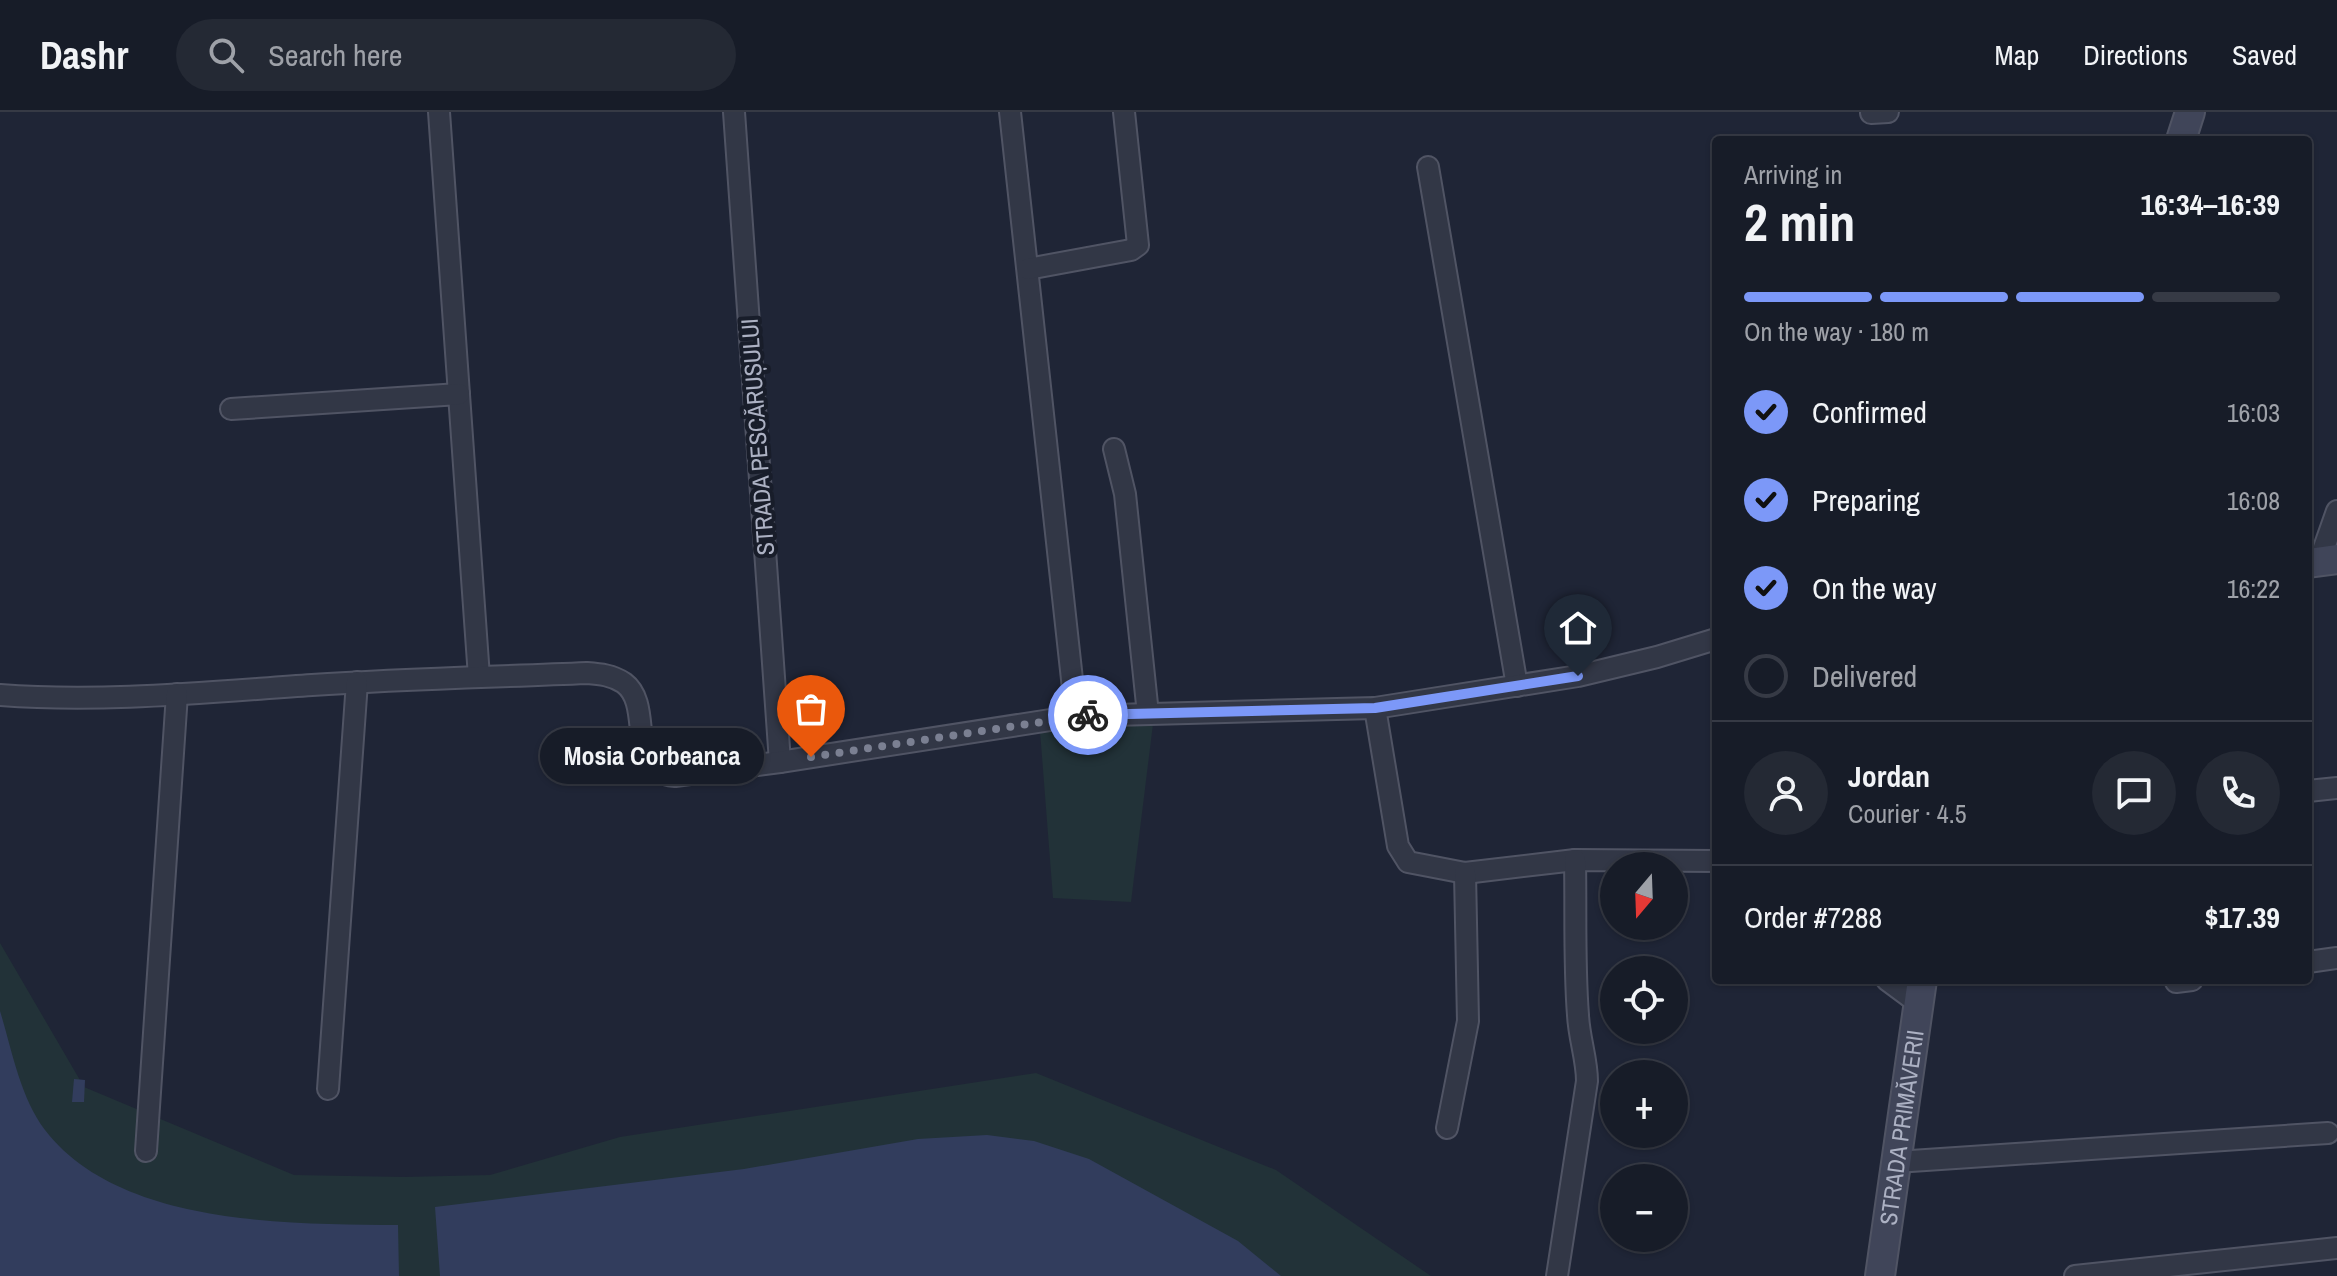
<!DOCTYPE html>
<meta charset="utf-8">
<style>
:root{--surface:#171c28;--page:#242934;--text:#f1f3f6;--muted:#9ea1a8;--line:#363a45;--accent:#7c98f8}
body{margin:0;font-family:"Archivo Narrow",sans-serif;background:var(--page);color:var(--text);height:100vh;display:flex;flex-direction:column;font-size:30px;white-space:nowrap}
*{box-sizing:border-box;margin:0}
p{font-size:26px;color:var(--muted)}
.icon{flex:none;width:44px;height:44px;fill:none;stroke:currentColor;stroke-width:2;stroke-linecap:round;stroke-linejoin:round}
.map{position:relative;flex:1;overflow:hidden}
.details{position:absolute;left:1712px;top:24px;width:600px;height:848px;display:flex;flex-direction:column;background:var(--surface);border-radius:8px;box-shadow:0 2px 6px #0004,0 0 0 2px var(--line)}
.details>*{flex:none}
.needle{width:52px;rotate:199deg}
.buttons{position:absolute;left:1600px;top:740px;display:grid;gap:16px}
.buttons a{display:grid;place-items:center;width:88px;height:88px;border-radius:50%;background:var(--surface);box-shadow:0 2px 6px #0004,0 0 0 2px var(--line);font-size:40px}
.pin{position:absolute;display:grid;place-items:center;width:68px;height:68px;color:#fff;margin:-82px -34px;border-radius:50% 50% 50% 0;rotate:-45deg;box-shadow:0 0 8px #0007}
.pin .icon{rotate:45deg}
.courier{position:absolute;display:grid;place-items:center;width:80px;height:80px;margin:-40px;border:6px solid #7c98f8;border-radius:50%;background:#fff;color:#222;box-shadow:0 2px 10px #0007}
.bubble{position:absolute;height:56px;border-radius:28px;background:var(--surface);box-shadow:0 2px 6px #0004,0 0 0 2px var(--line);font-size:26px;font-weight:800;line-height:56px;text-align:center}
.summary em{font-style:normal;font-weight:800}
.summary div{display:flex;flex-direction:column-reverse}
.summary{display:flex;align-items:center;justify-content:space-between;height:136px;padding:0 32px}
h1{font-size:52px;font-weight:800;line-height:60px}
.bar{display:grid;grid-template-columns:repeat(4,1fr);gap:12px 8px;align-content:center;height:96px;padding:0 32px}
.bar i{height:10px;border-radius:6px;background:var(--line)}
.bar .on{background:var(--accent)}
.bar p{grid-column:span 4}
.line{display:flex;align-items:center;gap:20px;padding:0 32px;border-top:2px solid var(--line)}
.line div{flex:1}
.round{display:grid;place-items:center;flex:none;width:84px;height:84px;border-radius:42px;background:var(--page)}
ol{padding:0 32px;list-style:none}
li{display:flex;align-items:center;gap:24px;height:88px}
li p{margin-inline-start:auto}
li .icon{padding:8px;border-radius:50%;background:var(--accent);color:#111;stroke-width:4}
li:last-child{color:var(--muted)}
li i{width:44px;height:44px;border:4px solid var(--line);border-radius:50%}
header{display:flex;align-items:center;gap:48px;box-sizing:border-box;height:112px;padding:0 40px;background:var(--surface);border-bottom:2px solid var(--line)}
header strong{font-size:38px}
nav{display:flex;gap:44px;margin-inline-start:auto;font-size:28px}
.search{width:560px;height:72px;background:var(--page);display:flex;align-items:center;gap:20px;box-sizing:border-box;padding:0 28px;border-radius:44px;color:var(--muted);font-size:30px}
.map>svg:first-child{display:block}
.green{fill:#223238}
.water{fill:#323d5d}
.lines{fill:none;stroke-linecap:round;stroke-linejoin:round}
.street-casing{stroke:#505464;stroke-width:24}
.secondary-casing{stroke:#505464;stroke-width:32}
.street{stroke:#323746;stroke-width:20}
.secondary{stroke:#404559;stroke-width:28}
.done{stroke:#7b8092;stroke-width:8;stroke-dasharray:0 14.4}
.route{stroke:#7c98f8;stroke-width:10}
.labels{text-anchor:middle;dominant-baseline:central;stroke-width:8;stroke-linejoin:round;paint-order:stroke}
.street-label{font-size:24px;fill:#acb1c3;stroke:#181d2a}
</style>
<header>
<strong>Dashr</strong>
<div class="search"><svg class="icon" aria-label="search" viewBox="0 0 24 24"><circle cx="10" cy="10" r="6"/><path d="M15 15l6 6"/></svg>Search here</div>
<nav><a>Map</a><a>Directions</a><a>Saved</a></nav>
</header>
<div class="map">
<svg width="2337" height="1164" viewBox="0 0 2337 1164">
<rect width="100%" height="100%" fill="#1f2536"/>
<g class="green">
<path d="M1154,604L1131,790L1053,786L1040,619Z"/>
<path d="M0,831L84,975L294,1063L404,1065L490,1063L620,1025L1036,961L1276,1058L1431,1164H0Z"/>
</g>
<g class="water">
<path d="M0,899C12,938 20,985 45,1018C119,1114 288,1112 398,1113L399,1164H0Z"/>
<path d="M74,967L85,968L84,990H72Z"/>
<path d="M987,1023L1034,1029L1089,1047L1238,1129L1281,1164H440L435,1095L744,1057L918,1027Z"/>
</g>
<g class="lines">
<g class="street-casing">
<g id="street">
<path d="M439,0L479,565"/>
<path d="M734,0L780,650"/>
<path d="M1010,0L1076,604"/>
<path d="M1871,1L1888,0"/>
<path d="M1428,55L1517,574"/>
<path d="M1028,157L1131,138L1138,133L1124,0"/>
<path d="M231,297L459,282"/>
<path d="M1114,337L1125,382L1148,602"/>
<path d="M2319,450L2337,399"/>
<path d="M0,583C103,591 209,580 312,573C403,567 495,565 587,561C600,562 612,563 624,571C655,594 623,660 675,664L780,650L1076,604L1375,596L1578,564L1657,545L1716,527"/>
<path d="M1375,596L1398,734L1408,750L1465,761L1575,748L1716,749"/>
<path d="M2308,679L2337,676"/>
<path d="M2308,850L2337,846"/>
<path d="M1887,868L1918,891"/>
<path d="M2176,870L2192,868"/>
<path d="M328,977L357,570"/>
<path d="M1447,1016L1468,909L1465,761"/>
<path d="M146,1039L177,582"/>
<path d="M1896,1050L2328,1021"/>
<path d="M1557,1164L1587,969C1587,947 1579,926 1578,903C1574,852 1576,800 1575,748"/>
<path d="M2075,1164L2337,1136"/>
</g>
</g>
<g class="secondary-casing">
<g id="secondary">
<path d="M2181,28L2190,0"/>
<path d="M2308,451L2337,447"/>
<path id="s1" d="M1880,1164L1922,868"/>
</g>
</g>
<use href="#street" class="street"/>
<use href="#secondary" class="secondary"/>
</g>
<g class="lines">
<path class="done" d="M811,645L1088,603"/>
<path class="route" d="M1088,603L1375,596L1578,564"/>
</g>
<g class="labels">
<g class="street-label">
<text transform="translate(757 325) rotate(-94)">STRADA PESCĂRUȘULUI</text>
<text stroke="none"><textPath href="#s1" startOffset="150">STRADA PRIMĂVERII</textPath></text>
</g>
</g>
</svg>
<div class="buttons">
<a><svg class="needle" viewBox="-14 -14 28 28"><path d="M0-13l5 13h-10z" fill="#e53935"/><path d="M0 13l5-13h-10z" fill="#9ea1a8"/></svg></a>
<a><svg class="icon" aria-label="locate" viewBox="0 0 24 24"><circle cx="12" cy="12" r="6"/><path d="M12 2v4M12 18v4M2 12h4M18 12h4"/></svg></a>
<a>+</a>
<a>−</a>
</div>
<div class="pin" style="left:811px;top:645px;background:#ea580c"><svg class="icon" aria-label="bag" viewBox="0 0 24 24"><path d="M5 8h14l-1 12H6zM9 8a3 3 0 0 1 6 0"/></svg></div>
<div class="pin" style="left:1578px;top:564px;background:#1f2937"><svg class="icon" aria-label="home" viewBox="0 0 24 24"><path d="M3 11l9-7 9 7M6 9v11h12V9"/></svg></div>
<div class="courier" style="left:1088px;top:603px"><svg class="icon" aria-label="bike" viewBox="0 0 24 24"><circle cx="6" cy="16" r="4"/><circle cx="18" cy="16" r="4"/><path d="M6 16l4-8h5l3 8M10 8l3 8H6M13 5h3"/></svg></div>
<div class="bubble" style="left:540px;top:616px;width:224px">Mosia Corbeanca</div>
<section class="details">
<div class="summary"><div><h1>2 min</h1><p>Arriving in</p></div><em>16:34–16:39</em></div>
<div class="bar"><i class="on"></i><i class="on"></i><i class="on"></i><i></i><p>On the way · 180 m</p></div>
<ol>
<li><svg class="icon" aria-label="check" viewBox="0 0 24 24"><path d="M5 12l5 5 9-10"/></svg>Confirmed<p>16:03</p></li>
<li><svg class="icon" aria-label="check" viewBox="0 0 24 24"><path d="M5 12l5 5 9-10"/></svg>Preparing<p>16:08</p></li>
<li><svg class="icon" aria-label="check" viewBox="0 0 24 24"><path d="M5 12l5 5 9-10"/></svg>On the way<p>16:22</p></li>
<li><i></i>Delivered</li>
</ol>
<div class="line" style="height:144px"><a class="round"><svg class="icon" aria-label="person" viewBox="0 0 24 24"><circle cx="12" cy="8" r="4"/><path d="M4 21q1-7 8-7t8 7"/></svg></a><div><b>Jordan</b><p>Courier · 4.5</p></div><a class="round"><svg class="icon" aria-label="chat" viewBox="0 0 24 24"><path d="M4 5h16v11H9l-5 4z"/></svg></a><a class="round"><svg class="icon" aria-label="phone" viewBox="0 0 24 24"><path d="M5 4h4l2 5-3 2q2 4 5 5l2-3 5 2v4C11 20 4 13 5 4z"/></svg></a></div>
<div class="line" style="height:104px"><div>Order #7288</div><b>$17.39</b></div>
</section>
</div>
